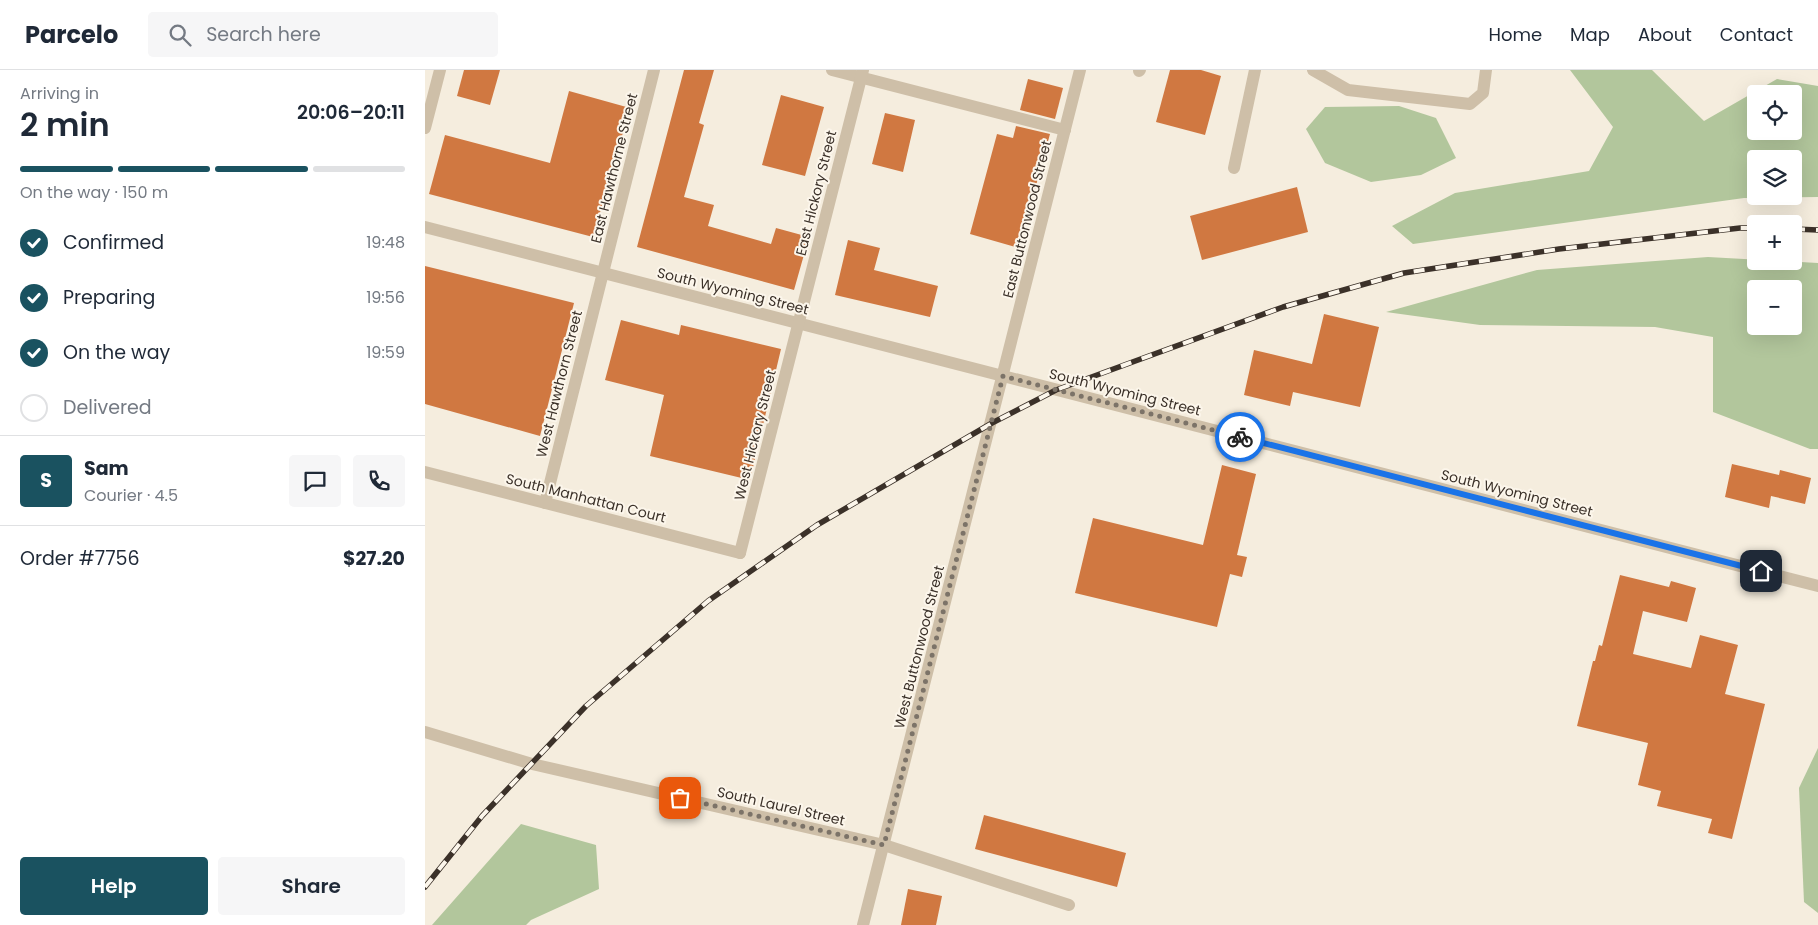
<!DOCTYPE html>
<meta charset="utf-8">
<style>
:root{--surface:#fff;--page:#f6f6f7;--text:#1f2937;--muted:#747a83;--line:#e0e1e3;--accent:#1a5260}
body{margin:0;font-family:Poppins,sans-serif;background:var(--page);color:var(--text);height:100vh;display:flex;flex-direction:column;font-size:19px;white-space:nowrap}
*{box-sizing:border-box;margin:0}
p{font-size:16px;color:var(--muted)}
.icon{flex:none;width:28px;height:28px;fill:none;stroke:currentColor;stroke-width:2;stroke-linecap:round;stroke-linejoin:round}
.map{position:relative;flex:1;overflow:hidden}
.drawer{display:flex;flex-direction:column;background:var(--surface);width:425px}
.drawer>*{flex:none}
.buttons{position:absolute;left:1322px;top:15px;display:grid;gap:10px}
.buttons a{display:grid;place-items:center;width:55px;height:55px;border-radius:5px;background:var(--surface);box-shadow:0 5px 20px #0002;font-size:25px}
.pin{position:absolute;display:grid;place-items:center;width:42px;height:42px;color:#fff;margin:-21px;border-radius:10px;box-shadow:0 2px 8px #0006}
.courier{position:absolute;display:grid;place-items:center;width:50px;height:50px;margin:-25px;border:4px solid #1a73e8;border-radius:50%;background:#fff;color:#222;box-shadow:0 1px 6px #0007}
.summary em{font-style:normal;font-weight:600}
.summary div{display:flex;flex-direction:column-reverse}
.summary{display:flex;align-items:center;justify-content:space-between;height:85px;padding:0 20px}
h1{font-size:32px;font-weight:600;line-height:38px}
.bar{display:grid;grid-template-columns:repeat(4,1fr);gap:8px 5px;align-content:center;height:60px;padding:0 20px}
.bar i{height:6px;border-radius:4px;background:var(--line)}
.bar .on{background:var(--accent)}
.bar p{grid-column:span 4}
.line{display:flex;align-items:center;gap:12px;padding:0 20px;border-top:1px solid var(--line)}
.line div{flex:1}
.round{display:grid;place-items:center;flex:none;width:52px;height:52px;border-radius:5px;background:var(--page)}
ol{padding:0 20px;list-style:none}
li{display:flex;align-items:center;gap:15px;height:55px}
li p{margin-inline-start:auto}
li .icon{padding:5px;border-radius:50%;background:var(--accent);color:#fff;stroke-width:4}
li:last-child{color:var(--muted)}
li i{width:28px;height:28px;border:2px solid var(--line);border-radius:50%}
.action{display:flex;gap:10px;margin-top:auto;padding:10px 20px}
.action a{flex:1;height:58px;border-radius:5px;background:var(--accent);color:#fff;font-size:20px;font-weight:600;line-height:58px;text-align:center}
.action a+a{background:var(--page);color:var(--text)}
header{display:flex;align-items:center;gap:30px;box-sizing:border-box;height:70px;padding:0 25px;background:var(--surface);border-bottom:1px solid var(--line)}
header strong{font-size:24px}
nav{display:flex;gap:28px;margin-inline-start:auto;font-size:18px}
.search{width:350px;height:45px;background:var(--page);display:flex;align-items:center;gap:12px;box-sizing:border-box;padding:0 18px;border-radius:5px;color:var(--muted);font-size:19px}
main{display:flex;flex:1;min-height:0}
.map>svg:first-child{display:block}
.green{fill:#b2c69c;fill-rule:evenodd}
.building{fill:#d07841}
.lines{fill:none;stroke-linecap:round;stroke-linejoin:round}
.service{stroke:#cebfa8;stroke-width:12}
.minor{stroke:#cebfa8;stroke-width:12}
.rail-casing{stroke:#3b3129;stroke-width:5.5}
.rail{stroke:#fcf6eb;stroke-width:4;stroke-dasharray:11;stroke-linecap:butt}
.done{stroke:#7c7368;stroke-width:5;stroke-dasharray:0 9}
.route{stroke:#1a73e8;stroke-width:6}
.labels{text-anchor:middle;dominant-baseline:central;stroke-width:4;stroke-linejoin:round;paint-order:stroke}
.street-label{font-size:14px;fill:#3b3129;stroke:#fcf6eb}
</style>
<header>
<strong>Parcelo</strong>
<div class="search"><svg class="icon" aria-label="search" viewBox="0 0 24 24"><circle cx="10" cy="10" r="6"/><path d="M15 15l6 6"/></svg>Search here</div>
<nav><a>Home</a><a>Map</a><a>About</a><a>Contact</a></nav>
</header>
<main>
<section class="drawer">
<div class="summary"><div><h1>2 min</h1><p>Arriving in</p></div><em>20:06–20:11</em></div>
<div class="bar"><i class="on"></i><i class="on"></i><i class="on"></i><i></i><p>On the way · 150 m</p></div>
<ol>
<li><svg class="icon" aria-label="check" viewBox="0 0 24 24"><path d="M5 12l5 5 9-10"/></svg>Confirmed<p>19:48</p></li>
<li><svg class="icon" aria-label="check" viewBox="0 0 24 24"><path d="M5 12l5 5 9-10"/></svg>Preparing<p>19:56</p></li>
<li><svg class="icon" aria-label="check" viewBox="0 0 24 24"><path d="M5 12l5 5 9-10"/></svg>On the way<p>19:59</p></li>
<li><i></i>Delivered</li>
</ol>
<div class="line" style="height:90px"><b class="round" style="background:var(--accent);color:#fff">S</b><div><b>Sam</b><p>Courier · 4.5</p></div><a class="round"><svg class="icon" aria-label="chat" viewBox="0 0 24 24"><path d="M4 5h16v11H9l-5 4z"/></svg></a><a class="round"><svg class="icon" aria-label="phone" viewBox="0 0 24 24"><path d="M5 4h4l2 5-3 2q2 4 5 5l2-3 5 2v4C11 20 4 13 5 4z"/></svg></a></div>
<div class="line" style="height:65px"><div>Order #7756</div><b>$27.20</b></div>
<div class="action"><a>Help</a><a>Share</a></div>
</section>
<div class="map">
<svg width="1393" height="855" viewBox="0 0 1393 855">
<rect width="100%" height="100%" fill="#f5edde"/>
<g class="green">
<path d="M1145,0H1227L1279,51L1352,9L1393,16V127L1319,128L988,174L967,156L1030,123L1164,101L1188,57ZM1331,24H1369V61H1331ZM1331,89H1369V126H1331Z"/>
<path d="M974,36L1011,48L1031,88L996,105L946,112L900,93L881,59L900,37Z"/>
<path d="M1283,187L1393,193V379H1385L1288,342V267L1230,257L1055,255L961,242L1112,200ZM1331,219H1369V256H1331Z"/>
<path d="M1393,678V843L1379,832L1374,718Z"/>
<path d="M96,754L171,775L174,819L106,850L101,855H7Z"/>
</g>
<g class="building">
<path d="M39,0H75L65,35L32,26Z"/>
<path d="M259,0H289L274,53L279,55L259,127L289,135L283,156L346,174L351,158L384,167L369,220L212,177Z"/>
<path d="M745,0H776L796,6L780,65L731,52Z"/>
<path d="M603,9L638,18L630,49L595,40Z"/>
<path d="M144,21L205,38L168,167L4,124L20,65L125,93Z"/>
<path d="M356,25L399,37L380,106L337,95Z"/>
<path d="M460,43L490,50L478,102L447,94Z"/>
<path d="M591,56L625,64L594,178L545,164L572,64L588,68Z"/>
<path d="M872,117L883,162L777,190L765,146Z"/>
<path d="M423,170L455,178L449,200L513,216L505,247L410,225Z"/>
<path d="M0,196L149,233L115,366L0,334Z"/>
<path d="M899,244L954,257L935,337L868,322L865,336L819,325L829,280L887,294Z"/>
<path d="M196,250L254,265L256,255L356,279L325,410L225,386L239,325L180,310Z"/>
<path d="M1307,394L1354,405L1355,400L1386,408L1380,434L1346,426L1344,438L1300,427Z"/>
<path d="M797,395L831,404L812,485L822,487L817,507L805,504L792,557L650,523L668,448L778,475Z"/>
<path d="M1195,505L1244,517L1246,511L1271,518L1262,552L1218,541L1208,584L1266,598L1275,565L1313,575L1300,624L1340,634L1307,769L1283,763L1287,749L1232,736L1236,721L1213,715L1223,673L1152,656L1168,591H1170L1174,575L1177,576Z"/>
<path d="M559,745L701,783L692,817L550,779Z"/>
<path d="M483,819L517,826L511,855H476Z"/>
</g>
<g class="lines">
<g class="service">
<path d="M407,0L640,60"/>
<path d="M888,0L923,20L1045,34L1058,23L1061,0"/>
<path d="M714,1L715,0"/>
<path d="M809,98L830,0"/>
<path d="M0,402L315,483"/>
</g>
<g class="minor">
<path d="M0,58L15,0"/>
<path d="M0,157L1393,516"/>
<path d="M120,433L229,0"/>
<path d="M315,483L438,0"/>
<path d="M0,662L107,694L459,775L644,835"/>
<path d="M438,855L655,0"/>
</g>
<g class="rail-casing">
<g id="rail">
<path d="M1369,159L1393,160"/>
<path d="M0,817L57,746L161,636L283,531L392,455L567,353L631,320L858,237L979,203L1134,179L1315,158H1331"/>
</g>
</g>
<use href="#rail" class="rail"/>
</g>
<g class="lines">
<path class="done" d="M255,728L459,775L578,306L815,367"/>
<path class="route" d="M815,367L1336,501"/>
</g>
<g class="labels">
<g class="street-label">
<text transform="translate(189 98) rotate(-76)">East Hawthorne Street</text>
<text transform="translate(391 123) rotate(-76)">East Hickory Street</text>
<text transform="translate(602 149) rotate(-76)">East Buttonwood Street</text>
<text transform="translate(308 221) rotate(14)">South Wyoming Street</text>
<text transform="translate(134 314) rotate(-76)">West Hawthorn Street</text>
<text transform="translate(700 322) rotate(14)">South Wyoming Street</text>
<text transform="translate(330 365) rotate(-76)">West Hickory Street</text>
<text transform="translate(1092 423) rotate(14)">South Wyoming Street</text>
<text transform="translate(161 428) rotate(14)">South Manhattan Court</text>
<text transform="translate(494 577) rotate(-76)">West Buttonwood Street</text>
<text transform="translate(356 736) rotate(13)">South Laurel Street</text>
</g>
</g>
</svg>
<div class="buttons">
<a><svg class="icon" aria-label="locate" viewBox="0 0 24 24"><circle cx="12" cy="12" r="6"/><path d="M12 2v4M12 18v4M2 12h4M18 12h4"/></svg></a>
<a><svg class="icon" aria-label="layers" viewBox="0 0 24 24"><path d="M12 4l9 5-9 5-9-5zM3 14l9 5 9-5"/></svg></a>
<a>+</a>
<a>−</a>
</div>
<div class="pin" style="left:255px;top:728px;background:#ea580c"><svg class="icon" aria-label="bag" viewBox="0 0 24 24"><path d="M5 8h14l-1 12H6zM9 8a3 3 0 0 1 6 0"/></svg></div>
<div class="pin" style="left:1336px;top:501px;background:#1f2937"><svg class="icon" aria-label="home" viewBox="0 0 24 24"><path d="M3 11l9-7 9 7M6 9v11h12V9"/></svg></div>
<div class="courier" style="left:815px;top:367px"><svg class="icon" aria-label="bike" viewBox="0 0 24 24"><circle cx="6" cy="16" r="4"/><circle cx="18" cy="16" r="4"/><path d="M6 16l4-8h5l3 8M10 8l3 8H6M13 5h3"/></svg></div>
</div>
</main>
